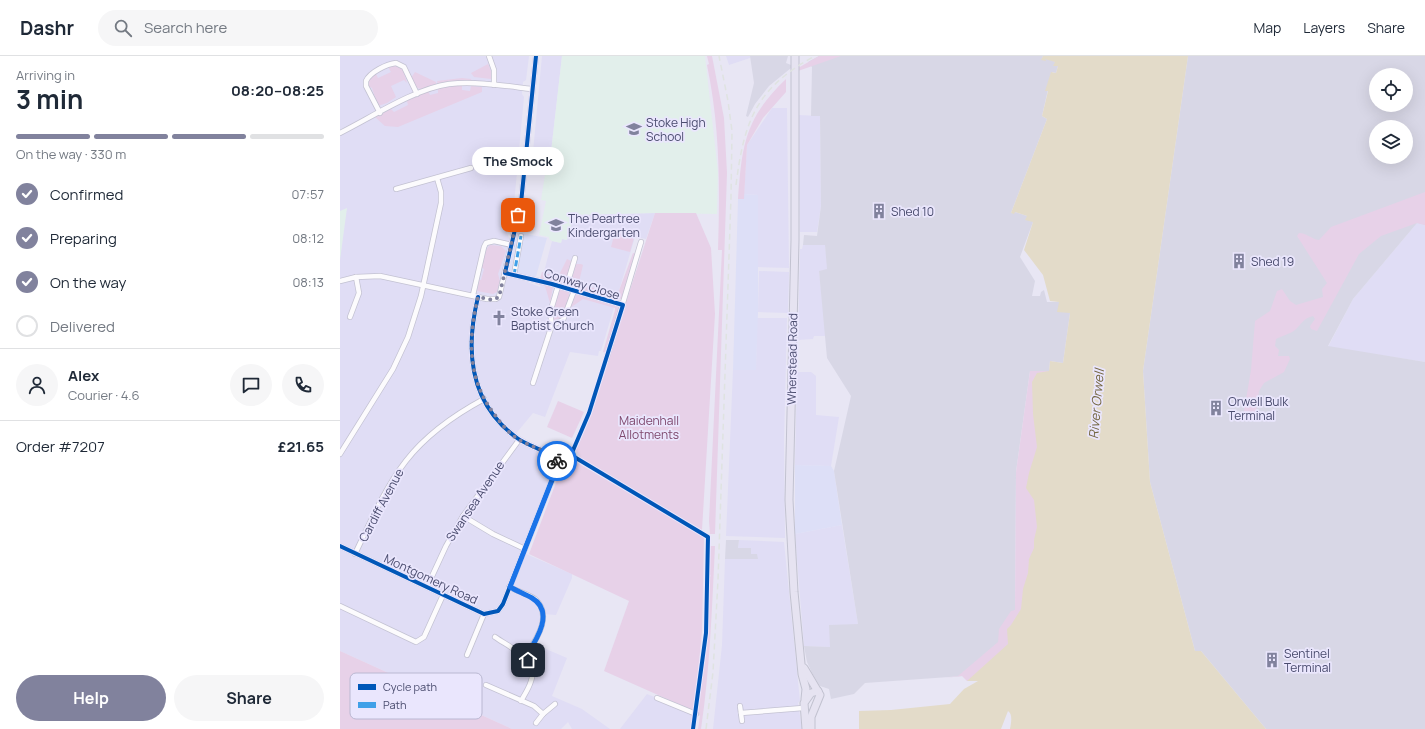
<!DOCTYPE html>
<meta charset="utf-8">
<style>
:root{--surface:#fff;--page:#f6f6f7;--text:#1f2937;--muted:#747a83;--line:#e0e1e3;--accent:#81829d}
body{margin:0;font-family:Manrope,sans-serif;background:var(--page);color:var(--text);height:100vh;display:flex;flex-direction:column;font-size:15px;white-space:nowrap}
*{box-sizing:border-box;margin:0}
p{font-size:13px;color:var(--muted)}
.icon{flex:none;width:22px;height:22px;fill:none;stroke:currentColor;stroke-width:2;stroke-linecap:round;stroke-linejoin:round}
.map{position:relative;flex:1;overflow:hidden}
.sheet{display:flex;flex-direction:column;background:var(--surface);width:340px}
.sheet>*{flex:none}
.fabs{position:absolute;left:1029px;top:12px;display:grid;gap:8px}
.fabs a{display:grid;place-items:center;width:44px;height:44px;border-radius:50%;background:var(--surface);box-shadow:0 4px 16px #0002;font-size:20px}
.pin{position:absolute;display:grid;place-items:center;width:34px;height:34px;color:#fff;margin:-17px;border-radius:8px;box-shadow:0 2px 6px #0006}
.courier{position:absolute;display:grid;place-items:center;width:40px;height:40px;margin:-20px;border:3px solid #1a73e8;border-radius:50%;background:#fff;color:#222;box-shadow:0 1px 5px #0007}
.bubble{position:absolute;height:28px;border-radius:14px;background:var(--surface);box-shadow:0 4px 16px #0002;font-size:13px;font-weight:700;line-height:28px;text-align:center}
.summary em{font-style:normal;font-weight:700}
.summary div{display:flex;flex-direction:column-reverse}
.summary{display:flex;align-items:center;justify-content:space-between;height:68px;padding:0 16px}
h1{font-size:26px;font-weight:700;line-height:30px}
.bar{display:grid;grid-template-columns:repeat(4,1fr);gap:6px 4px;align-content:center;height:48px;padding:0 16px}
.bar i{height:5px;border-radius:3px;background:var(--line)}
.bar .on{background:var(--accent)}
.bar p{grid-column:span 4}
.line{display:flex;align-items:center;gap:10px;padding:0 16px;border-top:1px solid var(--line)}
.line div{flex:1}
.round{display:grid;place-items:center;flex:none;width:42px;height:42px;border-radius:21px;background:var(--page)}
ol{padding:0 16px;list-style:none}
li{display:flex;align-items:center;gap:12px;height:44px}
li p{margin-inline-start:auto}
li .icon{padding:4px;border-radius:50%;background:var(--accent);color:#fff;stroke-width:4}
li:last-child{color:var(--muted)}
li i{width:22px;height:22px;border:2px solid var(--line);border-radius:50%}
.cta{display:flex;gap:8px;margin-top:auto;padding:8px 16px}
.cta a{flex:1;height:46px;border-radius:24px;background:var(--accent);color:#fff;font-size:16px;font-weight:700;line-height:46px;text-align:center}
.cta a+a{background:var(--page);color:var(--text)}
header{display:flex;align-items:center;gap:24px;box-sizing:border-box;height:56px;padding:0 20px;background:var(--surface);border-bottom:1px solid var(--line)}
header strong{font-size:19px}
nav{display:flex;gap:22px;margin-inline-start:auto;font-size:14px}
.search{width:280px;height:36px;background:var(--page);display:flex;align-items:center;gap:10px;box-sizing:border-box;padding:0 14px;border-radius:22px;color:var(--muted);font-size:15px}
main{display:flex;flex:1;min-height:0}
.map>svg:first-child{display:block}
.residential{fill:#e0ddf5}
.commercial{fill:#dddff7}
.industrial{fill:#d8d7e6;fill-rule:evenodd}
.education{fill:#e2efeb}
.green{fill:#e7d1e8}
.water{fill:#e3dbc9}
.lines{fill:none;stroke-linecap:round;stroke-linejoin:round}
.street-casing{stroke:#c3c2d2;stroke-width:6}
.primary-casing{stroke:#c2c2d0;stroke-width:9}
.street{stroke:#fcfbfd;stroke-width:4.5}
.primary{stroke:#e6e3f1;stroke-width:7}
.rail{stroke:#dfe3e1;stroke-width:1.5;stroke-dasharray:6 4;stroke-linecap:butt}
.quiet{stroke:#40a0e8;stroke-width:3;stroke-dasharray:6 3;stroke-linecap:butt}
.cycleway-casing{stroke:#eae6fd;stroke-width:6}
.cycleway{stroke:#0057b8;stroke-width:4}
.done{stroke:#81829d;stroke-width:4;stroke-dasharray:0 7.2}
.route{stroke:#1a73e8;stroke-width:5}
.labels{text-anchor:middle;dominant-baseline:central;stroke-width:3.5;stroke-linejoin:round;paint-order:stroke}
.poi-label{font-size:12px;fill:#4a4c6e;stroke:#eae6fd;text-anchor:start}
.street-label{font-size:12px;fill:#4a4c6e;stroke:#eae6fd}
.park-label{font-size:12px;fill:#7f496e;stroke:#eae6fd}
.water-label{font-size:13px;font-style:italic;fill:#736640;stroke:#eae6fd}
.key{fill:#eae6fd;stroke:#bab8d2;stroke-width:1}
.key-label{font-size:11px;fill:#4a4c6e}
</style>
<header>
<strong>Dashr</strong>
<div class="search"><svg class="icon" aria-label="search" viewBox="0 0 24 24"><circle cx="10" cy="10" r="6"/><path d="M15 15l6 6"/></svg>Search here</div>
<nav><a>Map</a><a>Layers</a><a>Share</a></nav>
</header>
<main>
<section class="sheet">
<div class="summary"><div><h1>3 min</h1><p>Arriving in</p></div><em>08:20–08:25</em></div>
<div class="bar"><i class="on"></i><i class="on"></i><i class="on"></i><i></i><p>On the way · 330 m</p></div>
<ol>
<li><svg class="icon" aria-label="check" viewBox="0 0 24 24"><path d="M5 12l5 5 9-10"/></svg>Confirmed<p>07:57</p></li>
<li><svg class="icon" aria-label="check" viewBox="0 0 24 24"><path d="M5 12l5 5 9-10"/></svg>Preparing<p>08:12</p></li>
<li><svg class="icon" aria-label="check" viewBox="0 0 24 24"><path d="M5 12l5 5 9-10"/></svg>On the way<p>08:13</p></li>
<li><i></i>Delivered</li>
</ol>
<div class="line" style="height:72px"><a class="round"><svg class="icon" aria-label="person" viewBox="0 0 24 24"><circle cx="12" cy="8" r="4"/><path d="M4 21q1-7 8-7t8 7"/></svg></a><div><b>Alex</b><p>Courier · 4.6</p></div><a class="round"><svg class="icon" aria-label="chat" viewBox="0 0 24 24"><path d="M4 5h16v11H9l-5 4z"/></svg></a><a class="round"><svg class="icon" aria-label="phone" viewBox="0 0 24 24"><path d="M5 4h4l2 5-3 2q2 4 5 5l2-3 5 2v4C11 20 4 13 5 4z"/></svg></a></div>
<div class="line" style="height:52px"><div>Order #7207</div><b>£21.65</b></div>
<div class="cta"><a>Help</a><a>Share</a></div>
</section>
<div class="map">
<svg width="1085" height="673" viewBox="0 0 1085 673">
<rect width="100%" height="100%" fill="#e8e6f4"/>
<g class="residential">
<path d="M0,0H189L186,24L183,26L182,38L184,41L174,148L167,177L172,189L165,217L200,231L212,185L221,187L222,183L227,184L234,159L315,157L306,183L295,181L261,295H259L258,300L230,296L205,361L193,357L174,380L213,400L217,410L184,497L232,518V522L216,559L204,558L195,585L199,590L227,602L212,640L242,653L270,673H232L228,666L221,673H172L0,595Z"/>
<path d="M202,0H222L211,96L207,97L193,96Z"/>
<path d="M386,0H410V2L389,9Z"/>
<path d="M432,52H447L449,212L418,211V139L404,138L407,89Z"/>
<path d="M458,59L480,60L481,150L477,176H460Z"/>
<path d="M1077,167L1085,169V306L988,291L1013,243Z"/>
<path d="M463,189H485L488,214L479,215L486,280H474L473,283L458,284L460,193H462Z"/>
<path d="M419,215L449,216L448,257L418,256Z"/>
<path d="M417,262H447L444,386L445,482L386,480L393,314H416Z"/>
<path d="M457,316H471L476,320V359L499,361L491,410L455,409Z"/>
<path d="M502,469L518,568L490,591L464,590L455,478Z"/>
<path d="M399,484L444,486L460,645L458,647L462,673H373L382,589L385,503H417L411,498L398,492Z"/>
<path d="M307,638L356,658L353,673H280Z"/>
</g>
<g class="commercial">
<path d="M404,138L418,139V256L416,314H393L398,143H404Z"/>
<path d="M175,176L207,182L195,224L165,217Z"/>
<path d="M455,409L491,410L494,415L502,469L455,478Z"/>
</g>
<g class="industrial">
<path d="M410,0H448L446,7L451,9V12L429,30L415,48L408,61L406,60L414,27Z"/>
<path d="M479,0H703L702,4L705,2L716,6L718,10L716,17L712,16L702,60L707,63L671,157L675,156L687,160L693,166L680,201L695,225L692,240H700L701,236L704,234L707,246H719L730,257L723,307L710,305L709,315H690L676,416L675,554L659,587L623,620L525,627L514,638L491,643L489,633L480,630L472,617L467,606L464,590L490,591L489,569L518,568L494,415L511,340L487,302L479,215L487,213L485,189H463L464,179L477,180L481,150L480,60H471L472,11L468,6Z"/>
<path d="M848,0H1085V169L1077,167L1013,243L988,290L1085,306V673H926L861,595H855L810,426L803,315ZM1036,19H1066V49H1036ZM1036,71H1066V101H1036Z"/>
<path d="M386,484H399L398,492H411V498H417L418,503H385Z"/>
</g>
<g class="education">
<path d="M222,0H365L378,116L377,158L315,157L234,159L227,184L222,183L221,187L212,185L209,183V181L199,179L206,145L201,144L208,99L211,96Z"/>
<path d="M7,152L0,204V155Z"/>
</g>
<g class="green">
<path d="M367,0H372L384,62L387,117L375,478H370L369,465L382,194H378C380,131 380,71 367,9L369,8Z"/>
<path d="M479,0H501L458,15V12Z"/>
<path d="M147,5L151,15V23L134,21L131,17L148,8Z"/>
<path d="M53,9L63,13L67,27L64,24L51,30L56,41L47,47L38,50L32,32L28,30L29,22L36,18L38,22L51,16L48,11Z"/>
<path d="M75,16L96,26V29L81,33L77,32L71,22Z"/>
<path d="M122,22L131,23L132,26L98,29L97,25Z"/>
<path d="M446,23V36L423,62L407,89L404,143H398C402,89 405,62 446,23Z"/>
<path d="M122,29V34L130,35L131,30L142,31V36L58,71L45,70L35,61L51,53L54,56L68,49L67,45L88,35L90,39L98,37V32Z"/>
<path d="M1085,136V169L1077,167L1041,180L1019,198L977,275L971,273L970,270L975,263L973,260C962,263 962,268 955,274C950,278 941,280 936,283L935,290L939,294L938,300H949L950,303L944,316L924,327L919,335L916,355L903,361L911,314L915,265L930,255L937,235L942,233L950,245L956,249L983,241L982,233L987,227L957,180L959,177C967,177 971,183 979,184L991,171Z"/>
<path d="M315,157H356L371,192L375,258L362,474L240,402L235,392L252,351Z"/>
<path d="M275,176L294,182L290,196L271,191Z"/>
<path d="M150,189L161,190L166,195L158,218L160,225L157,236L153,238L137,235L139,224H141L144,213L141,211C143,204 144,194 150,189Z"/>
<path d="M293,197L297,198L284,241L276,245L230,230L236,208H241L243,209L239,226L242,228L277,240Z"/>
<path d="M227,203L231,205C233,211 228,224 223,228L200,223L202,216L218,221Z"/>
<path d="M197,226L213,231L210,247L205,230L196,228Z"/>
<path d="M220,233L229,235V241L221,262L215,265L212,259Z"/>
<path d="M239,238L278,251L279,254L266,297L263,296L275,254V252L243,243L230,252L236,239Z"/>
<path d="M690,315H709L706,458L674,583L639,625H627L622,620L605,622L618,620L658,586L659,573L671,555L675,554L676,416Z"/>
<path d="M218,345L244,356L232,382L207,371Z"/>
<path d="M231,403L364,481L362,576L354,655L264,615L289,545L189,498L223,408Z"/>
<path d="M370,490H375C372,551 370,612 361,673H358L360,660L357,655L366,580L369,521L371,520L369,518Z"/>
<path d="M0,595L172,673H0Z"/>
</g>
<path class="water" d="M703,0H848L803,315L810,426L855,595H861L926,673H670C671,667 673,658 668,655L661,673H519V655L551,654L610,648L624,633L638,625H627L668,588L667,573L671,569L681,553L683,533L688,517L689,503L694,492V484L697,471L694,444L686,432L689,417L697,391L693,358L692,326L697,317L709,315L710,305L723,307L730,257L717,256L719,246L710,245L703,219L684,194L693,166L685,164L687,160L675,156L674,158L671,157L707,63L702,60L708,35H705L711,16L716,17L718,10H713L715,6L705,3L706,5L701,4Z"/>
<g class="lines">
<g class="street-casing">
<g id="street">
<path d="M149,0L154,14V29"/>
<path d="M40,57L26,30V25C30,16 47,8 56,7L64,11L77,38"/>
<path d="M0,77C32,61 74,33 109,28C136,25 166,30 192,33"/>
<path d="M56,133L131,112"/>
<path d="M165,217L212,228L283,249"/>
<path d="M174,219L181,180"/>
<path d="M0,225L16,221L40,220L147,243H156L159,241L181,147L196,0"/>
<path d="M218,230L210,257L212,269L223,264L234,235"/>
<path d="M226,232L235,202"/>
<path d="M133,239L144,191L146,187L154,185L172,189"/>
<path d="M10,261L19,237L16,221"/>
<path d="M266,304L301,186"/>
<path d="M193,327L212,269"/>
<path d="M0,398L53,313L68,281L81,240L101,147V136L97,122"/>
<path d="M123,460L153,478L185,493"/>
<path d="M0,490L144,558L158,555L163,548L214,419L217,404C210,396 188,390 177,382C129,347 125,294 138,241"/>
<path d="M15,498C51,422 66,385 144,343"/>
<path d="M87,531L106,490L123,460L179,384"/>
<path d="M169,531C177,535 188,538 195,543C214,560 195,585 185,601"/>
<path d="M0,550L76,586L84,581L103,539"/>
<path d="M155,581C169,591 199,603 191,625C189,632 185,638 181,645"/>
<path d="M127,599L144,558"/>
<path d="M146,629L194,650L203,658L196,667"/>
<path d="M317,642L356,658"/>
<path d="M400,650L402,665"/>
<path d="M401,657L463,652"/>
<path d="M203,658L215,648"/>
</g>
</g>
<g class="primary-casing">
<g id="primary">
<path d="M455,0V184L449,444L454,536L462,618L466,633L465,643"/>
<path d="M464,612L480,639L471,661V673"/>
<path d="M466,673L464,647L471,637L478,635"/>
</g>
</g>
<use href="#street" class="street"/>
<use href="#primary" class="primary"/>
<g class="rail">
<path d="M396,129C404,65 416,32 475,0"/>
<path d="M366,673L373,616L378,524L391,141L392,75L388,45L379,0"/>
</g>
<path class="quiet" d="M174,219L181,180"/>
<g class="cycleway-casing">
<g id="cycleway">
<path d="M196,0L181,147L165,217L212,228L283,249L249,357L231,399L368,481L366,577L353,673"/>
<path d="M0,490L144,558L158,555L163,548L214,419L217,404C210,396 188,390 177,382C129,347 125,294 138,241"/>
</g>
</g>
<use href="#cycleway" class="cycleway"/>
</g>
<g class="lines">
<path class="done" d="M178,159L159,241L152,244L138,241C128,282 127,324 155,359C162,369 170,379 181,385C190,390 213,397 217,405"/>
<path class="route" d="M188,604L185,602C195,586 216,556 192,542C185,538 177,535 170,531L214,419L217,405"/>
</g>
<defs>
<g id="school-bare" transform="scale(1.2)"><path d="M0-5L7-2L0 1L-7-2ZM-4 1L0 2.5L4 1V4Q0 6-4 4Z" fill="#81829d" stroke="#eae6fd" stroke-width="2.5" paint-order="stroke"/></g>
<g id="building-bare" transform="scale(1.2)"><path d="M-4-6H4V6H1V3H-1V6H-4ZM-2.5-4.3h1.7v1.8h-1.7ZM.8-4.3h1.7v1.8H.8ZM-2.5-1h1.7V.8h-1.7ZM.8-1h1.7V.8H.8Z" fill="#81829d" stroke="#eae6fd" stroke-width="2.5" paint-order="stroke"/></g>
<g id="church-bare" transform="scale(1.2)"><path d="M-1.2-6h2.4v3.5h3.3v2.4h-3.3V6h-2.4V-.1h-3.3v-2.4h3.3Z" fill="#81829d" stroke="#eae6fd" stroke-width="2.5" paint-order="stroke"/></g>
</defs>
<g fill-rule="evenodd">
<use href="#school-bare" x="294" y="73"/>
<use href="#building-bare" x="539" y="155"/>
<use href="#school-bare" x="216" y="169"/>
<use href="#building-bare" x="899" y="205"/>
<use href="#church-bare" x="159" y="262"/>
<use href="#building-bare" x="876" y="352"/>
<use href="#building-bare" x="932" y="604"/>
</g>
<g class="labels">
<g class="poi-label">
<text x="306" y="66">Stoke High<tspan x="306" dy="14">School</tspan></text>
<text x="551" y="155">Shed 10</text>
<text x="228" y="162">The Peartree<tspan x="228" dy="14">Kindergarten</tspan></text>
<text x="911" y="205">Shed 19</text>
<text x="171" y="255">Stoke Green<tspan x="171" dy="14">Baptist Church</tspan></text>
<text x="888" y="345">Orwell Bulk<tspan x="888" dy="14">Terminal</tspan></text>
<text x="944" y="597">Sentinel<tspan x="944" dy="14">Terminal</tspan></text>
</g>
<g class="street-label">
<text transform="translate(242 228) rotate(17)">Conway Close</text>
<text transform="translate(452 303) rotate(-89)">Wherstead Road</text>
<text transform="translate(135 445) rotate(-56)">Swansea Avenue</text>
<text transform="translate(41 449) rotate(-62)">Cardiff Avenue</text>
<text transform="translate(91 523) rotate(25)">Montgomery Road</text>
</g>
<g class="park-label">
<text x="309" y="364">Maidenhall<tspan x="309" dy="14">Allotments</tspan></text>
</g>
<g class="water-label">
<text transform="translate(756 348) rotate(-85)">River Orwell</text>
</g>
</g>
<rect x="10" y="617" width="132" height="46" rx="6" class="key"/>
<rect x="18" y="628" width="18" height="6" fill="#0057b8"/>
<rect x="18" y="646" width="18" height="6" fill="#40a0e8"/>
<g class="key-label">
<text x="43" y="635">Cycle path</text>
<text x="43" y="653">Path</text>
</g>
</svg>
<div class="fabs">
<a><svg class="icon" aria-label="locate" viewBox="0 0 24 24"><circle cx="12" cy="12" r="6"/><path d="M12 2v4M12 18v4M2 12h4M18 12h4"/></svg></a>
<a><svg class="icon" aria-label="layers" viewBox="0 0 24 24"><path d="M12 4l9 5-9 5-9-5zM3 14l9 5 9-5"/></svg></a>
</div>
<div class="pin" style="left:178px;top:159px;background:#ea580c"><svg class="icon" aria-label="bag" viewBox="0 0 24 24"><path d="M5 8h14l-1 12H6zM9 8a3 3 0 0 1 6 0"/></svg></div>
<div class="pin" style="left:188px;top:604px;background:#1f2937"><svg class="icon" aria-label="home" viewBox="0 0 24 24"><path d="M3 11l9-7 9 7M6 9v11h12V9"/></svg></div>
<div class="courier" style="left:217px;top:405px"><svg class="icon" aria-label="bike" viewBox="0 0 24 24"><circle cx="6" cy="16" r="4"/><circle cx="18" cy="16" r="4"/><path d="M6 16l4-8h5l3 8M10 8l3 8H6M13 5h3"/></svg></div>
<div class="bubble" style="left:132px;top:91px;width:92px">The Smock</div>
</div>
</main>
